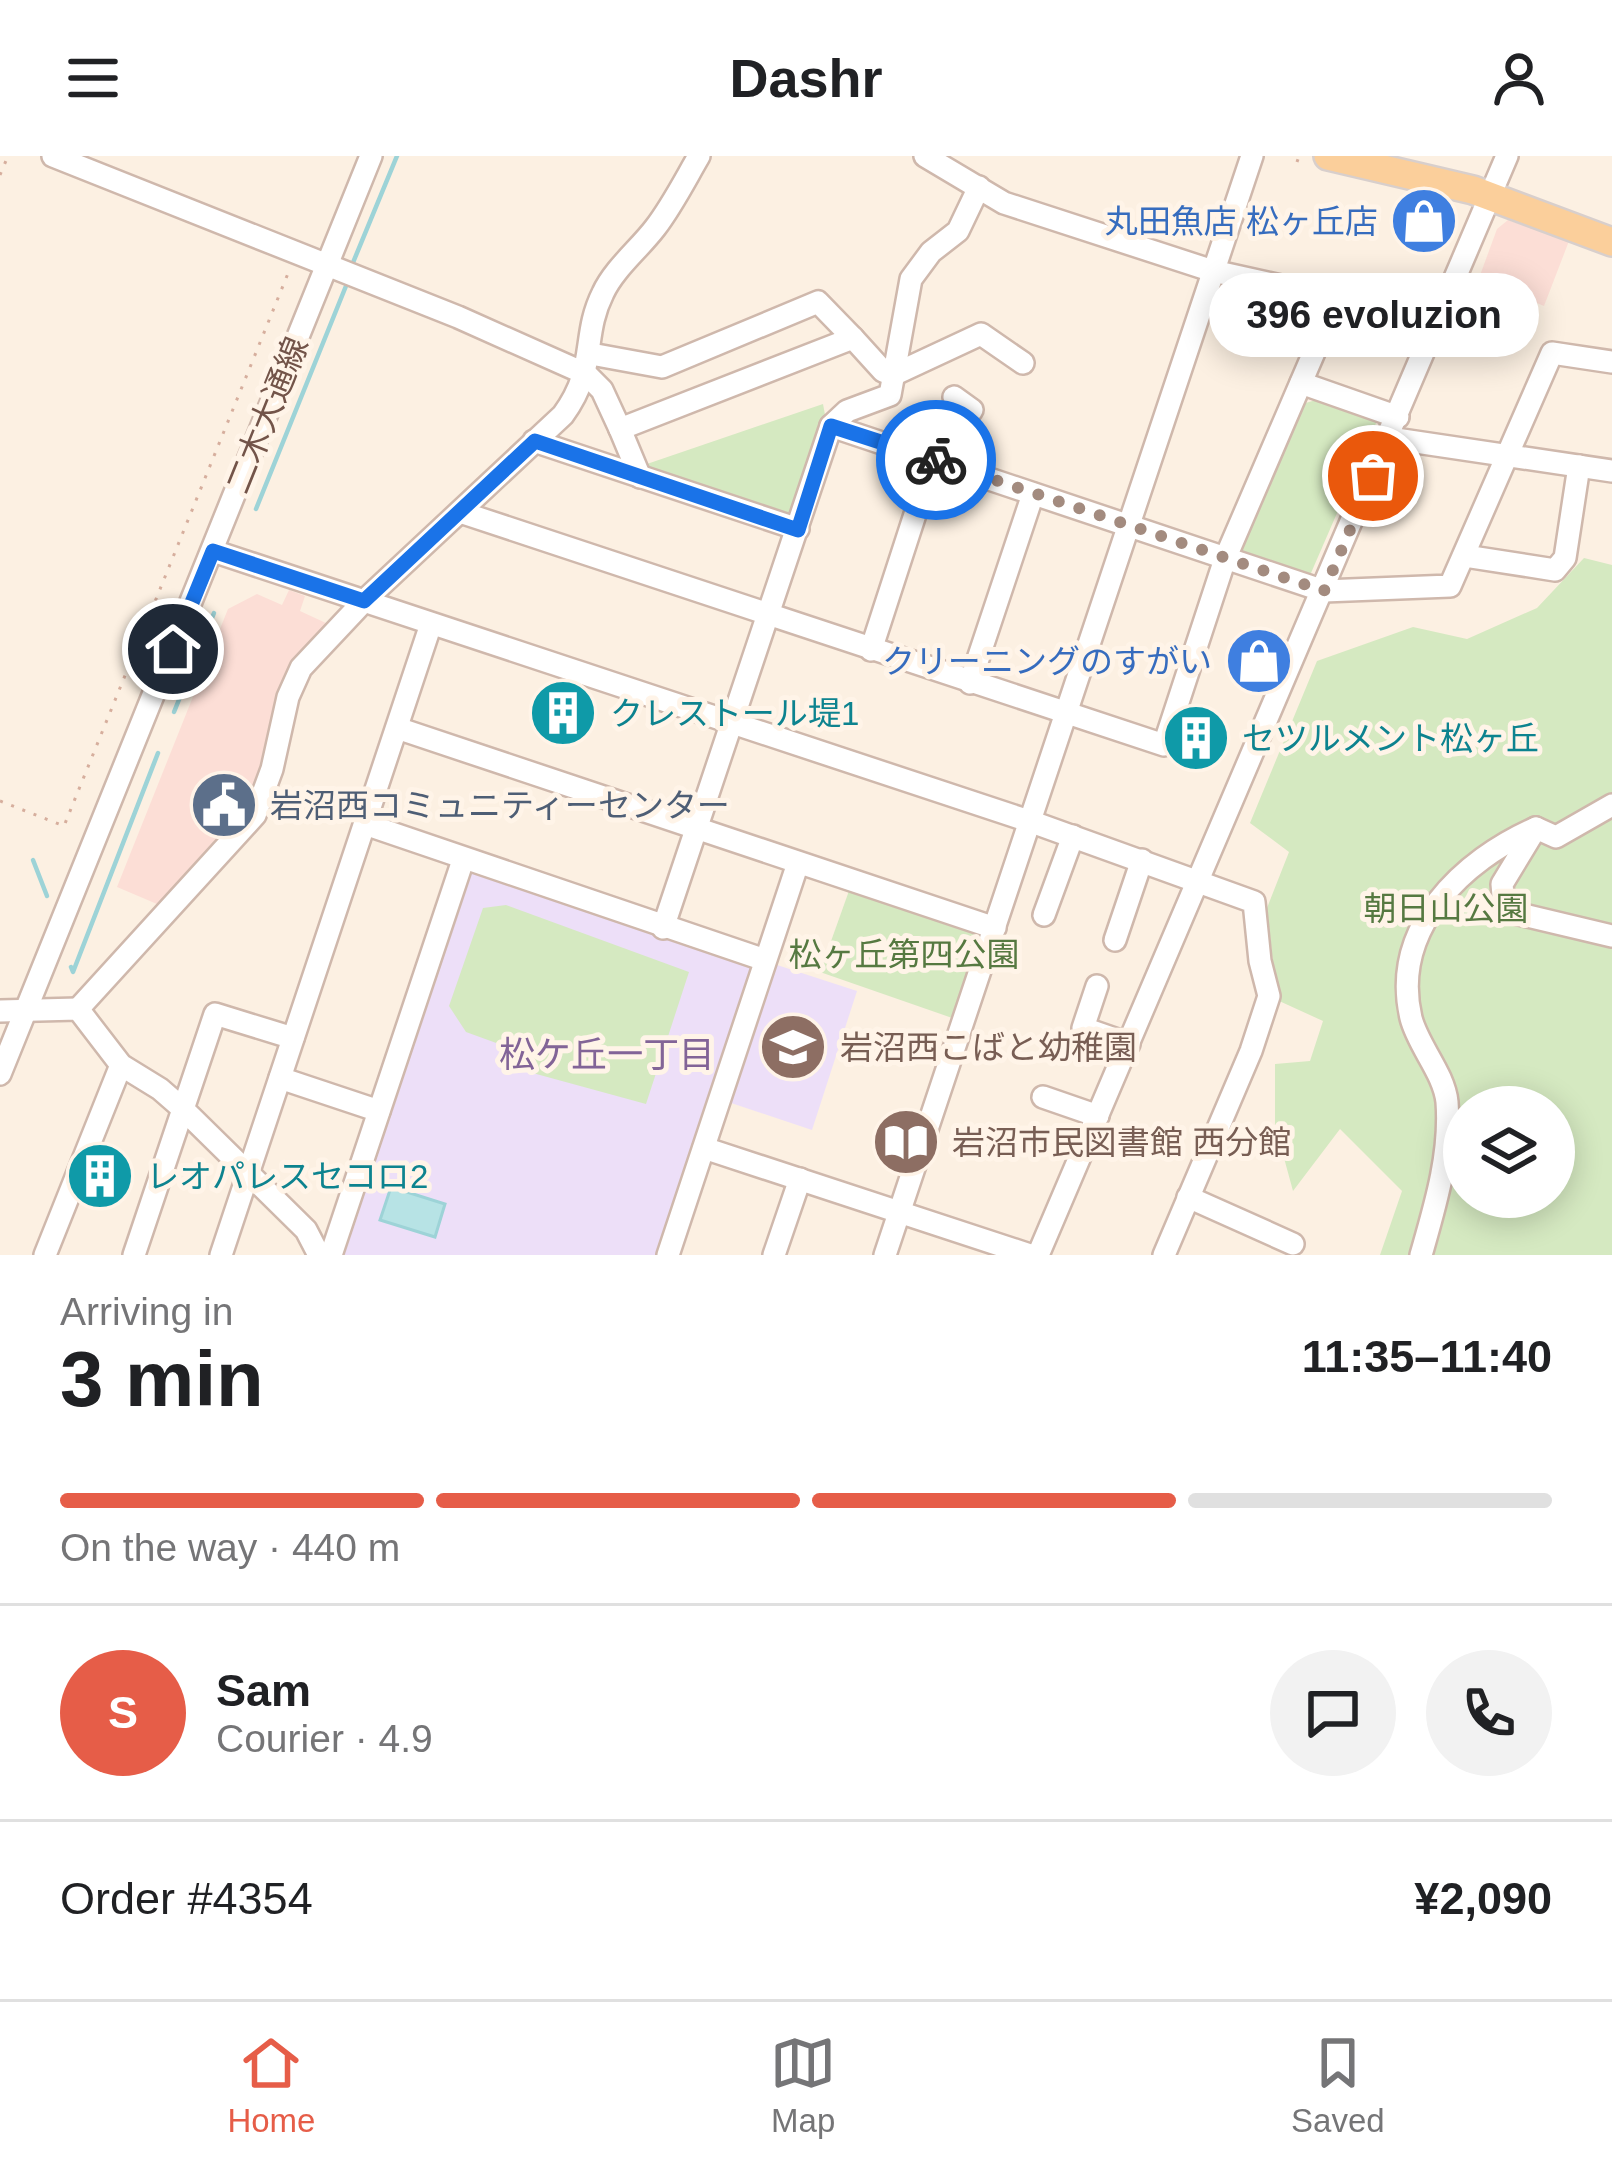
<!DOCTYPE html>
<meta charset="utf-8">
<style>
:root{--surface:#fff;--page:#f2f2f2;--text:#202124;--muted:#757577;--line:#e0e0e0;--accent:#e65d48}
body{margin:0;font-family:Helvetica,"Noto Sans JP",sans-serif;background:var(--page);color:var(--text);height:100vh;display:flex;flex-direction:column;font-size:45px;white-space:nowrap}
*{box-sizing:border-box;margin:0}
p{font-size:39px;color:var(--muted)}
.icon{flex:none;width:66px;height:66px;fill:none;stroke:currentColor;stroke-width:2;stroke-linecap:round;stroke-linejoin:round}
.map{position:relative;height:1099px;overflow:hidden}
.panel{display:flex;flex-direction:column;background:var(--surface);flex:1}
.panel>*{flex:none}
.tools{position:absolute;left:1443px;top:930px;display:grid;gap:24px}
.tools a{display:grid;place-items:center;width:132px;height:132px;border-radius:50%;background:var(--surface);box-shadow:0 6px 30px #0003;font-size:60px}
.pin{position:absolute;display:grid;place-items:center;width:102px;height:102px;color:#fff;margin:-51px;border:6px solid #fff;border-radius:50%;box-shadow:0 3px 12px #0007}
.courier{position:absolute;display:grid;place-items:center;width:120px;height:120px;margin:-60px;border:9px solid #1a73e8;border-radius:50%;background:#fff;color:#222;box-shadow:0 3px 15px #0007}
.bubble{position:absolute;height:84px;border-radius:42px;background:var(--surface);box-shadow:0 6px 30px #0003;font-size:39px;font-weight:800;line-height:84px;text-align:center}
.head em{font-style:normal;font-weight:800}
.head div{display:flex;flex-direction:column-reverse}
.head{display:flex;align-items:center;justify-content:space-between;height:204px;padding:0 60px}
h1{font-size:78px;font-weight:800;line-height:90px}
.bar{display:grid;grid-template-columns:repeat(4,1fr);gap:18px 12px;align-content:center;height:144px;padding:0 60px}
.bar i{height:15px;border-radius:9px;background:var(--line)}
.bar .active{background:var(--accent)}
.bar p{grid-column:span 4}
.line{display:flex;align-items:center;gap:30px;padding:0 60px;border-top:3px solid var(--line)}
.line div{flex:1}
.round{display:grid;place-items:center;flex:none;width:126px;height:126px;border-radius:63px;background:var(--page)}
header{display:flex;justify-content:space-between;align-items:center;height:156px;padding:0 60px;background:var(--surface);font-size:54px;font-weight:800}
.menu{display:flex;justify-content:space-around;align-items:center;height:168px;border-top:3px solid var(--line);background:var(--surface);font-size:33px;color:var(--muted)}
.menu a{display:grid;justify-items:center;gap:6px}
.menu .active{color:var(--accent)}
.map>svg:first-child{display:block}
.commercial{fill:#fcded6}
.education{fill:#eddff8}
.green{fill:#d5e9c1;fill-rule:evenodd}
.water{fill:#b7e3e5;stroke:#9dd3d7;stroke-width:3}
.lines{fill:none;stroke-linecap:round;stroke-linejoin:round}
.stream{stroke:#9dd3d7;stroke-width:4.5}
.minor-casing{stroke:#cfb8ac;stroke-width:26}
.major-casing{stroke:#d8cfcc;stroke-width:32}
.path{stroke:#d6ae9d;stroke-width:3;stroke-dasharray:3 9;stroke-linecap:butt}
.minor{stroke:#fff;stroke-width:21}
.major{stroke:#fbcf9b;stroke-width:27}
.done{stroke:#a38b7f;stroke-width:12;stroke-dasharray:0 21.6}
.route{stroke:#1a73e8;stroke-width:15}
.labels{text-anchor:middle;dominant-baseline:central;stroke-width:10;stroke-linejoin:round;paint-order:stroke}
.shop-label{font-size:33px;fill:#366cbe;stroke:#fff4e8;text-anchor:end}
.street-label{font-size:33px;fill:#735449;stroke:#fff4e8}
.culture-label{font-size:33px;fill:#0d838f;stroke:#fff4e8;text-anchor:start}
.service-label{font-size:33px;fill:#4e5e75;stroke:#fff4e8;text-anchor:start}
.park-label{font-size:33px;fill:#567941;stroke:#fff4e8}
.education-label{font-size:33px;fill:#785e54;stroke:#fff4e8;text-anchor:start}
.neighbourhood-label{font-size:36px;fill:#826497;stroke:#fff4e8}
</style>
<header><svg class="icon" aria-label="menu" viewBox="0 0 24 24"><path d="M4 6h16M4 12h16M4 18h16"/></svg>Dashr<svg class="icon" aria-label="person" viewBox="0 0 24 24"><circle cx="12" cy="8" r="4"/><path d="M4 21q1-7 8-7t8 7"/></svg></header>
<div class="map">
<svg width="1612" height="1099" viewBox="0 0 1612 1099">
<rect width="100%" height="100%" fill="#fcf0e2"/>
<g class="commercial">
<path d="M1508,64L1569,85L1544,150L1479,122L1497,73Z"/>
<path d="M289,434L305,440L300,455L328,468L300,505L252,645L235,671L164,751L117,731L228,453L257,438L282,449Z"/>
</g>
<g class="education">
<path d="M472,714L754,809L660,1099H343Z"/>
<path d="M774,808L857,835L812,974L728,946Z"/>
</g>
<g class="green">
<path d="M1316,244L1372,258L1377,265L1311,417H1303L1241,397L1302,248Z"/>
<path d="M823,248L826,264L794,361L647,320L644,309Z"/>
<path d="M1584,402L1612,409V1099H1380L1402,1035L1340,973L1293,1035L1275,969V908L1310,905L1323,865L1277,844L1267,752L1289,696L1250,667L1317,505L1413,471L1467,483L1537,452ZM1464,951H1554V1041H1464Z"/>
<path d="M850,732L987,780L958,864L820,816Z"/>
<path d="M506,749L689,816L646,948L518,913L521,896L466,876L449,850L483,752Z"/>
</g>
<path class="water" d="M391,1031L445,1048L435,1081L380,1064Z"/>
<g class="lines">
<g class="stream">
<path d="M352,109L397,0"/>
<path d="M256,353L346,130"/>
<path d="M174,556L214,457"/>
<path d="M33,704L47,740"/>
<path d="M71,811L73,816L158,597"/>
</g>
<g class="minor-casing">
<g id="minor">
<path d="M53,0L458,161L586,218L602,234L620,273"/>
<path d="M925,0L1004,47L1213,115L1439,165"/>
<path d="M591,198L662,211L818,146L853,182"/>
<path d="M1301,227L1398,261"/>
<path d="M831,270L1324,435L1450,430L1552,197L1612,206"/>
<path d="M1389,282L1612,315"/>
<path d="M534,285L798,373"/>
<path d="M640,321L620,273L853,182L883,215L893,219L981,178L1023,207"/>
<path d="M460,356L1164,589L1225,403L1337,143"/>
<path d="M213,395L1032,666L1254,746L1260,805L1269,840L1251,895L1164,1099"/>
<path d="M1465,400L1555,414L1565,402L1579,310"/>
<path d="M871,494L933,303L972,254L954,241"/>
<path d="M970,527L1033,338"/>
<path d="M397,572L995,772"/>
<path d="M365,668L765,804"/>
<path d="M1536,672L1502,728L1503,739L1515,757L1612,780"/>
<path d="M1044,759L1073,680"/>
<path d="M663,772L831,270L847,255L890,239L911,123L931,96L958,75L979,31"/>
<path d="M1115,784L1142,704"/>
<path d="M1097,830L1083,872L1129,888"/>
<path d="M78,853L255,659L272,613L288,541L301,512L364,445L563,259C598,211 581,181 603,137C614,113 639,93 655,72C672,50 685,24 699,0"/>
<path d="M0,855L78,853L121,909L160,933L183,953L306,1074L319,1099"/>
<path d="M0,918L371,0"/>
<path d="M280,922L379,955"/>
<path d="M1043,941L1098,960"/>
<path d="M704,992L1030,1099"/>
<path d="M1188,1041L1293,1088"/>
<path d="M45,1099L121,909"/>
<path d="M134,1099L215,858L293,882"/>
<path d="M221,1099L431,468"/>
<path d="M331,1099L463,704"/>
<path d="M668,1099L798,707"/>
<path d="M774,1099L800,1023"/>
<path d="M885,1099L1252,0"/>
<path d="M1038,1099L1507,0"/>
<path d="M1421,1099C1435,1050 1451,998 1447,946C1444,917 1418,890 1411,862C1390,772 1463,704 1536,672L1556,681L1612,649"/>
</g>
</g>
<g class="major-casing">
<path id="major" d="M1328,0L1473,34L1612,86"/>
</g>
<g class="path">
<path d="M1297,6L1299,0"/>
<path d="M0,19L8,0"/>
<path d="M0,645L64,670L289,115"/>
</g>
<use href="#minor" class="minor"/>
<use href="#major" class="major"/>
</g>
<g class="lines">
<path class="done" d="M936,304L1324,435L1373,320"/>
<path class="route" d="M173,493L213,395L364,445L535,285L798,374L831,270L936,304"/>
</g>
<defs>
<g id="shop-disc" transform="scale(3.45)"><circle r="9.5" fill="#3f7fe0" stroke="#fff4e8"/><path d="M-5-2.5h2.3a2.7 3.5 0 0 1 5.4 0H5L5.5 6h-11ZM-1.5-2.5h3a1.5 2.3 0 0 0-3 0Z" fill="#fff"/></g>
<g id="building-disc" transform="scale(3.45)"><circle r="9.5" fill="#0f9aa8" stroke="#fff4e8"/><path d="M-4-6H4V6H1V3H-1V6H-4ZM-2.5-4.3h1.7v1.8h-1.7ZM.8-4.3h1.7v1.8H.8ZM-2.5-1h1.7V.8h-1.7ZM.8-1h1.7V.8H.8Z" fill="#fff"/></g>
<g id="civic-disc" transform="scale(3.45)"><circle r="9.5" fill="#5c6f8a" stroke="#fff4e8"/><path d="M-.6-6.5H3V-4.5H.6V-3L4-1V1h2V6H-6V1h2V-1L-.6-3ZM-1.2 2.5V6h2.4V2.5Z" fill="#fff"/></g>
<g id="school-disc" transform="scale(3.45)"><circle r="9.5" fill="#8d6e63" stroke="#fff4e8"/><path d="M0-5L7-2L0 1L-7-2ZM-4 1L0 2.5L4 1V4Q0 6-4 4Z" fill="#fff"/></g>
<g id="library-disc" transform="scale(3.45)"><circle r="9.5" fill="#8d6e63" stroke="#fff4e8"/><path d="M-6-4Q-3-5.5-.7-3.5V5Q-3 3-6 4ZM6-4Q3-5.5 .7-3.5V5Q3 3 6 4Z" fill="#fff"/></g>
</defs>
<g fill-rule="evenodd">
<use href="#shop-disc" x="1424" y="65"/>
<use href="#shop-disc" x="1259" y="505"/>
<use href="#building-disc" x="563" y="557"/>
<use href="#building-disc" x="1196" y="582"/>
<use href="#civic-disc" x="224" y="649"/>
<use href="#school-disc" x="793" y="891"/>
<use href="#library-disc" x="906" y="986"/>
<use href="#building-disc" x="100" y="1020"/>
</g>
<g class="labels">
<g class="shop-label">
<text x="1378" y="65">丸田魚店 松ヶ丘店</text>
<text x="1212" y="505">クリーニングのすがい</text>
</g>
<g class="street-label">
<text transform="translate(267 259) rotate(-68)">二木大通線</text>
</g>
<g class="culture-label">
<text x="610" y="557">クレストール堤1</text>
<text x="1242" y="582">セツルメント松ヶ丘</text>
<text x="146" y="1020">レオパレスセコロ2</text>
</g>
<g class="service-label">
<text x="270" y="649">岩沼西コミュニティーセンター</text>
</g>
<g class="park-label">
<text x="1446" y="752">朝日山公園</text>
<text x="904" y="798">松ヶ丘第四公園</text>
</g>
<g class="education-label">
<text x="840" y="891">岩沼西こばと幼稚園</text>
<text x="952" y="986">岩沼市民図書館 西分館</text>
</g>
<g class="neighbourhood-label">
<text x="607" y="898">松ケ丘一丁目</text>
</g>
</g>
</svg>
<div class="tools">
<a><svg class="icon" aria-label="layers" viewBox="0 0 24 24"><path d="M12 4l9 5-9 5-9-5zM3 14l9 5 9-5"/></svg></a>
</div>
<div class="pin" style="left:1373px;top:320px;background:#ea580c"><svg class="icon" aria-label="bag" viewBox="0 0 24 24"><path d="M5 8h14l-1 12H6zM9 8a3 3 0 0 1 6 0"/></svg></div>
<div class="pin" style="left:173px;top:493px;background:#1f2937"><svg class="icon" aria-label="home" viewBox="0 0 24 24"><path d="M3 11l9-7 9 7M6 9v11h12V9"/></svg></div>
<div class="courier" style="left:936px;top:304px"><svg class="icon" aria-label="bike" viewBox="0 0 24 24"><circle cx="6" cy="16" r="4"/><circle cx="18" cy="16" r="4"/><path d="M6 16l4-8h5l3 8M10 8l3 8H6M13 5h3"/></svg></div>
<div class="bubble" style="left:1209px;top:117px;width:330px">396 evoluzion</div>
</div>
<section class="panel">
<div class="head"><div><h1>3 min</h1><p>Arriving in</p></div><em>11:35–11:40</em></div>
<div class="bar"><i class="active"></i><i class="active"></i><i class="active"></i><i></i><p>On the way · 440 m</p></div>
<div class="line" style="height:216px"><b class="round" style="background:var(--accent);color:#fff">S</b><div><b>Sam</b><p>Courier · 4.9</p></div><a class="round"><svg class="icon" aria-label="chat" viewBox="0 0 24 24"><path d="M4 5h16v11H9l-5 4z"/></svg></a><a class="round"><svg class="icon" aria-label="phone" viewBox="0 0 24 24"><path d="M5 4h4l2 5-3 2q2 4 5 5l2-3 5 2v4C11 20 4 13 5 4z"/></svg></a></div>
<div class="line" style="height:156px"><div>Order #4354</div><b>¥2,090</b></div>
</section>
<nav class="menu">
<a class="active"><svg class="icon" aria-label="home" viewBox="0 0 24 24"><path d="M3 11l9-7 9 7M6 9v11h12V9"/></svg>Home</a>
<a><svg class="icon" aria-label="map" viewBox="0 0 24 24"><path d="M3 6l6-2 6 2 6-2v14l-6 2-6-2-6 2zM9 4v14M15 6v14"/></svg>Map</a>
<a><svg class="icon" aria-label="saved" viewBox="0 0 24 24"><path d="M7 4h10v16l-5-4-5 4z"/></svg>Saved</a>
</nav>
